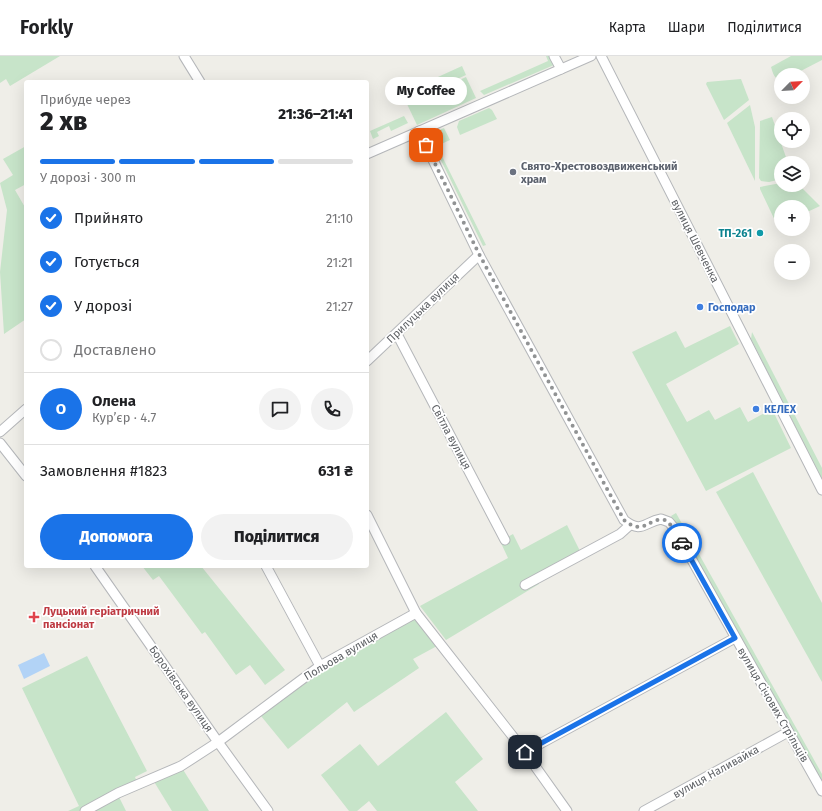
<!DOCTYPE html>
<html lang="uk">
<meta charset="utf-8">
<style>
:root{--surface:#fff;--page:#f2f2f2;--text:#202124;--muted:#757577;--line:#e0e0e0;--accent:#1a73e8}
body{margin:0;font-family:"Fira Sans",sans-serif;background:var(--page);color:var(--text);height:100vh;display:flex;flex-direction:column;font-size:15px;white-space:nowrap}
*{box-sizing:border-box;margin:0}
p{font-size:13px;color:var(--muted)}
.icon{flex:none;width:22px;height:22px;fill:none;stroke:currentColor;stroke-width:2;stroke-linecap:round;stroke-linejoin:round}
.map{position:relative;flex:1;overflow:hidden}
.side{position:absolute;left:24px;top:24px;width:345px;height:488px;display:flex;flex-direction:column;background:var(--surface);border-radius:4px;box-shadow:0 4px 16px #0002}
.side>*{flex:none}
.needle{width:26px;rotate:66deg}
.fabs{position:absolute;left:774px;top:12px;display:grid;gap:8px}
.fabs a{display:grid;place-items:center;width:36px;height:36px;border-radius:50%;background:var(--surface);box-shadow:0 4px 16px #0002;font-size:20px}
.pin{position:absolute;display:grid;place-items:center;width:34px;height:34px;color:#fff;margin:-17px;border-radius:8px;box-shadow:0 2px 6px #0006}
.courier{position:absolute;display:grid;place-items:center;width:40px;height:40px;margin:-20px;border:3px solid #1a73e8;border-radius:50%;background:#fff;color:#222;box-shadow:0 1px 5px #0007}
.bubble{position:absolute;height:28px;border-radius:14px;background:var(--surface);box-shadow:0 4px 16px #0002;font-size:13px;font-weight:800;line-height:28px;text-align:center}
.head em{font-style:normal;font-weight:800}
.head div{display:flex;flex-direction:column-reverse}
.head{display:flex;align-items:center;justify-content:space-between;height:68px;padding:0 16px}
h1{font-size:26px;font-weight:800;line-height:30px}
.bar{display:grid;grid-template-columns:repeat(4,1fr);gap:6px 4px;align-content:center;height:48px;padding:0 16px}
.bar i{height:5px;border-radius:3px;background:var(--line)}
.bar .current{background:var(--accent)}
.bar p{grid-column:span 4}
.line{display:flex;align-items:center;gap:10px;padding:0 16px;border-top:1px solid var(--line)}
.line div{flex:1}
.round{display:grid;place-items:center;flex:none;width:42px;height:42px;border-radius:21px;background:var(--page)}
ol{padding:0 16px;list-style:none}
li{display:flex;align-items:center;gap:12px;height:44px}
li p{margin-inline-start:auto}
li .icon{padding:4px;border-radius:50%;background:var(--accent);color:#fff;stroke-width:4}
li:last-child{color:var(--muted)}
li i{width:22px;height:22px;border:2px solid var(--line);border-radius:50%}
.cta{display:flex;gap:8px;margin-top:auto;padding:8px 16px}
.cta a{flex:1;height:46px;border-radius:24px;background:var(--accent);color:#fff;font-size:16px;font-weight:800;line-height:46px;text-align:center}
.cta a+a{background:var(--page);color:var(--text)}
header{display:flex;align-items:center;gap:24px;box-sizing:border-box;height:56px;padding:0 20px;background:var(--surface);border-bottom:1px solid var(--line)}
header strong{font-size:19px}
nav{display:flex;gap:22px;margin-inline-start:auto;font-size:14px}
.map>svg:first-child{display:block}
.green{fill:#c7e4c9}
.water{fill:#b2d3f6}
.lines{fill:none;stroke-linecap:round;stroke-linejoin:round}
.minor-casing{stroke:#b5b7ba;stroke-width:11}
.minor{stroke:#fff;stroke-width:9}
.done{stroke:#919394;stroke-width:4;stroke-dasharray:0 7.2}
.route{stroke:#1a73e8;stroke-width:5}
.worship-dot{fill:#6b7280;stroke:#fff;stroke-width:1.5}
.culture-dot{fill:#0f9aa8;stroke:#fff;stroke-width:1.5}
.shop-dot{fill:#3f7fe0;stroke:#fff;stroke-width:1.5}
.health-dot{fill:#e0444e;stroke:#fff;stroke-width:1.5}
.labels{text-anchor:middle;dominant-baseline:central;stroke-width:3.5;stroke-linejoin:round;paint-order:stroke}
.worship-label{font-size:11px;font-weight:bold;fill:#5b616d;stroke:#fff;text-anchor:start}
.culture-label{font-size:11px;font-weight:bold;fill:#0d838f;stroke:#fff;text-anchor:end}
.street-label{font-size:11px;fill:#5f6266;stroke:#fff}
.shop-label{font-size:11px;font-weight:bold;fill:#366cbe;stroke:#fff;text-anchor:start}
.health-label{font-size:11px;font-weight:bold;fill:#be3a42;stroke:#fff;text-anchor:start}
</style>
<header>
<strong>Forkly</strong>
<nav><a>Карта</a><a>Шари</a><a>Поділитися</a></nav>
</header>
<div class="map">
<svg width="822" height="755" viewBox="0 0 822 755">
<rect width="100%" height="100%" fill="#efeee8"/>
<g class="green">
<path d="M0,0H60L10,30L6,23L0,27Z"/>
<path d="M546,0H550L554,9L484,39L480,35L548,5Z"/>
<path d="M791,0H822V4L793,19H781V24C774,23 773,17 771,11Z"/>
<path d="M462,10L466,19L404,47L402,42L396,45L394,41Z"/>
<path d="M466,21L476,42L417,69L407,48Z"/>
<path d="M741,23L749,44L724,64L706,28L707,26Z"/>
<path d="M750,49L755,71V125L727,67Z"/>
<path d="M489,52L492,54L497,63L460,79L457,71L459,65Z"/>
<path d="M404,60L408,67L391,75L389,70L377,76L379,80L373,83L370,75Z"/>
<path d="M772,61L788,107H781V123L769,126L761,125L759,122L760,65Z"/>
<path d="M444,72L450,84L437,90L486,189L483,190L434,90L428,82L430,78Z"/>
<path d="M26,90V128L15,134L26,153V263L4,278L0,216L7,154L0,127L13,119L3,103Z"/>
<path d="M781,127V129H799L820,150L803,158V151H781V172L779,173L760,133V131Z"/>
<path d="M730,270L739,288L666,328L687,366L709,354L715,364L740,351L748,366L772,353L791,392L706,435L632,296L676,275L685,292Z"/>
<path d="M752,276L822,412V423L751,283Z"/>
<path d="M753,416L822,547V626L716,436Z"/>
<path d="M676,457L822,718V728L671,460Z"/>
<path d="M567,469L580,495L535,519L539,528L446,584L420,550L508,502L500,485L513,478L521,494Z"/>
<path d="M142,510H201L285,614L265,629L250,609L236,619L205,576L202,578L159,520L153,524Z"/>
<path d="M416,562L437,590L413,603L419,612L354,656L347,646L288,693L261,660L327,611Z"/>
<path d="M87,600L147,715L135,721L137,726L118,734L79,755H68L79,750L22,632Z"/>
<path d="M446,656L483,703L455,726L478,755H377L369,745L357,755H349L321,719L360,688L378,710Z"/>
<path d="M182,712L209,755H172L153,724Z"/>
<path d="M119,741L126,755H90Z"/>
</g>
<path class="water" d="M44,597L50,610L24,623L18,609Z"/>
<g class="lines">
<g class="minor-casing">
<g id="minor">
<path d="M184,0L200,26"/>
<path d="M554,0L561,13"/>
<path d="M601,0L822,434"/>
<path d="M419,75L479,199L624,464C642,478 644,466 661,463L669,466L674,472L822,735"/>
<path d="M367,98L591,0"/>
<path d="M397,278L505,484"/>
<path d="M367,305L479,199"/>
<path d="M0,376L26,353"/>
<path d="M0,387L26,420"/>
<path d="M367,459L416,557L525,696L567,755"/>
<path d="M95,510L218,686L268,755"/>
<path d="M266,510L320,610"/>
<path d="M525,529L620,478L630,469"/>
<path d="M525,696L735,582"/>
<path d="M85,755L118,737L181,710L218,686L320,610L416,557"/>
<path d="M644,755L788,676"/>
</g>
</g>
<use href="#minor" class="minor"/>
</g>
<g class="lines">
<path class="done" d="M426,89L479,198L624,464C645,481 647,461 665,464L674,472L682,487"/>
<path class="route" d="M525,696L735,582L682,487"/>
</g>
<circle class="worship-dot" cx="513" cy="116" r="4"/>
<circle class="culture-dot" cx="760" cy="177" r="4"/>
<g class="shop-dot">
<circle cx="700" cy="251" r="4"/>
<circle cx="756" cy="353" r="4"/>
</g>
<path class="health-dot" d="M32 555h4v4h4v4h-4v4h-4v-4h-4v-4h4z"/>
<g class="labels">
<g class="worship-label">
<text x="521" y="110">Свято-Хрестовоздвиженський<tspan x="521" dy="13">храм</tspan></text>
</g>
<g class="culture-label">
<text x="752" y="177">ТП-261</text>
</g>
<g class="street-label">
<text transform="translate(695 185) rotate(63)">вулиця Шевченка</text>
<text transform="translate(423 252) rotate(-44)">Прилуцька вулиця</text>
<text transform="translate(451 381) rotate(62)">Світла вулиця</text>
<text transform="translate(341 600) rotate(-31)">Польова вулиця</text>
<text transform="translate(181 633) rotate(55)">Борохівська вулиця</text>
<text transform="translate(773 649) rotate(60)">вулиця Січових Стрільців</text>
<text transform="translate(716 716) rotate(-29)">вулиця Наливайка</text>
</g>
<g class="shop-label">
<text x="708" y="251">Господар</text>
<text x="764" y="353">КЕЛЕХ</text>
</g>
<g class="health-label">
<text x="43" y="555">Луцький геріатричний<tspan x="43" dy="13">пансіонат</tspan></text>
</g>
</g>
</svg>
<div class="fabs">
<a><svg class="needle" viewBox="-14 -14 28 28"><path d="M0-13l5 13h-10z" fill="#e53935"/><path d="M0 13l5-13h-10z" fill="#757577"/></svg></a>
<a><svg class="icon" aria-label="locate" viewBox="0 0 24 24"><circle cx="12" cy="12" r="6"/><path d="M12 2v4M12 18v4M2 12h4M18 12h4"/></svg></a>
<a><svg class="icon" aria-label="layers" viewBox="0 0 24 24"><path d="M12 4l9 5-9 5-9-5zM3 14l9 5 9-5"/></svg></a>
<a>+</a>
<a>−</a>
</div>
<div class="pin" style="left:426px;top:89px;background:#ea580c"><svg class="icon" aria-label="bag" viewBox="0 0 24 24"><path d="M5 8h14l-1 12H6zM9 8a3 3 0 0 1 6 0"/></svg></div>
<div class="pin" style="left:525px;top:696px;background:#1f2937"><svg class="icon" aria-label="home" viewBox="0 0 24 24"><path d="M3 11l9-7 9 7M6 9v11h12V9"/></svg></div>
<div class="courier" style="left:682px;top:487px"><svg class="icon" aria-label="car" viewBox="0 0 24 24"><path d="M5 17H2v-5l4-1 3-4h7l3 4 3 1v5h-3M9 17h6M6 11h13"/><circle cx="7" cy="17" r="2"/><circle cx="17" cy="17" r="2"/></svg></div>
<div class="bubble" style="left:385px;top:21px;width:82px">My Coffee</div>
<section class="side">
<div class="head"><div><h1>2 хв</h1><p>Прибуде через</p></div><em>21:36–21:41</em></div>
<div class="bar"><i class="current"></i><i class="current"></i><i class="current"></i><i></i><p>У дорозі · 300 m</p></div>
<ol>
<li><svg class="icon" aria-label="check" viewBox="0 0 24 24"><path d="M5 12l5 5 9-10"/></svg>Прийнято<p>21:10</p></li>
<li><svg class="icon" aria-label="check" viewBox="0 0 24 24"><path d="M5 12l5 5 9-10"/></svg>Готується<p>21:21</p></li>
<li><svg class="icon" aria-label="check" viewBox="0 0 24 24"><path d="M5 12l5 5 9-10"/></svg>У дорозі<p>21:27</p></li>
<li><i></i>Доставлено</li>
</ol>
<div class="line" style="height:72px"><b class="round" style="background:var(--accent);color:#fff">О</b><div><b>Олена</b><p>Кур’єр · 4.7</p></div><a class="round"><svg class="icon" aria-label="chat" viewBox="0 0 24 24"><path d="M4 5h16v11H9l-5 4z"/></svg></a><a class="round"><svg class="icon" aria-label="phone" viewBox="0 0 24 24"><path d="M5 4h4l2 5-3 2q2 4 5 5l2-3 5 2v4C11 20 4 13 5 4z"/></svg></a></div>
<div class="line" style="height:52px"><div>Замовлення #1823</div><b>631 ₴</b></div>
<div class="cta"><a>Допомога</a><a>Поділитися</a></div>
</section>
</div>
